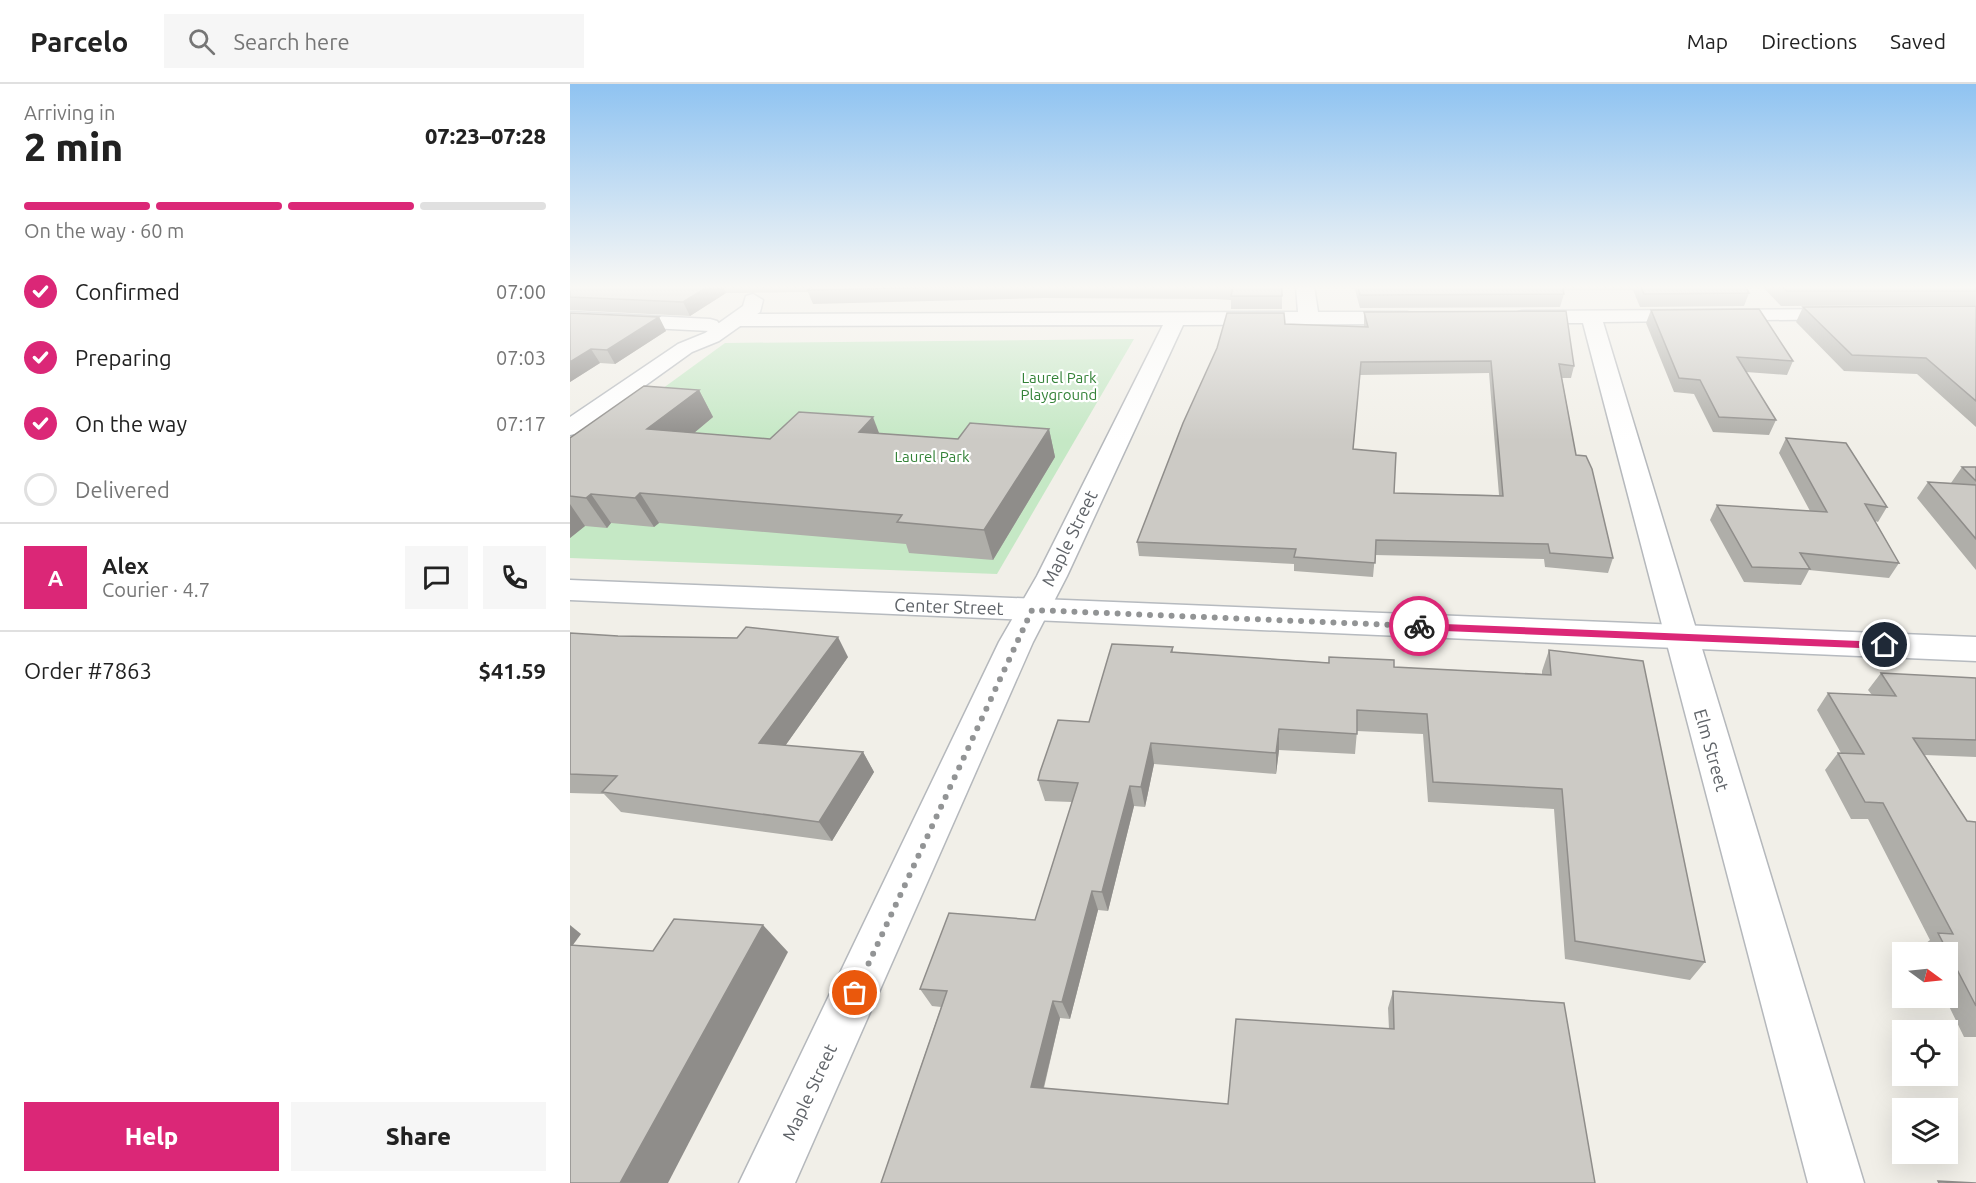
<!DOCTYPE html>
<meta charset="utf-8">
<style>
:root{--surface:#fff;--page:#f6f6f6;--text:#222;--muted:#767676;--line:#e0e0e0;--accent:#db2777}
body{margin:0;font-family:Ubuntu,sans-serif;background:var(--page);color:var(--text);height:100vh;display:flex;flex-direction:column;font-size:22px;white-space:nowrap}
*{box-sizing:border-box;margin:0}
p{font-size:20px;color:var(--muted)}
.icon{flex:none;width:33px;height:33px;fill:none;stroke:currentColor;stroke-width:2;stroke-linecap:round;stroke-linejoin:round}
.map{position:relative;flex:1;overflow:hidden}
.sheet{display:flex;flex-direction:column;background:var(--surface);width:570px}
.sheet>*{flex:none}
.needle{width:39px;rotate:105deg}
.controls{position:absolute;left:1322px;top:858px;display:grid;gap:12px}
.controls a{display:grid;place-items:center;width:66px;height:66px;border-radius:0px;background:var(--surface);box-shadow:0 6px 24px #0002;font-size:30px}
.pin{position:absolute;display:grid;place-items:center;width:51px;height:51px;color:#fff;margin:-26px;border:3px solid #fff;border-radius:50%;box-shadow:0 2px 6px #0007}
.courier{position:absolute;display:grid;place-items:center;width:60px;height:60px;margin:-30px;border:4px solid #db2777;border-radius:50%;background:#fff;color:#222;box-shadow:0 2px 8px #0007}
.headline em{font-style:normal;font-weight:800}
.headline div{display:flex;flex-direction:column-reverse}
.headline{display:flex;align-items:center;justify-content:space-between;height:102px;padding:0 24px}
h1{font-size:39px;font-weight:800;line-height:45px}
.bar{display:grid;grid-template-columns:repeat(4,1fr);gap:9px 6px;align-content:center;height:72px;padding:0 24px}
.bar i{height:8px;border-radius:4px;background:var(--line)}
.bar .on{background:var(--accent)}
.bar p{grid-column:span 4}
.line{display:flex;align-items:center;gap:15px;padding:0 24px;border-top:2px solid var(--line)}
.line div{flex:1}
.round{display:grid;place-items:center;flex:none;width:63px;height:63px;border-radius:0px;background:var(--page)}
ol{padding:0 24px;list-style:none}
li{display:flex;align-items:center;gap:18px;height:66px}
li p{margin-inline-start:auto}
li .icon{padding:6px;border-radius:50%;background:var(--accent);color:#fff;stroke-width:4}
li:last-child{color:var(--muted)}
li i{width:33px;height:33px;border:3px solid var(--line);border-radius:50%}
.button{display:flex;gap:12px;margin-top:auto;padding:12px 24px}
.button a{flex:1;height:69px;border-radius:0px;background:var(--accent);color:#fff;font-size:24px;font-weight:800;line-height:69px;text-align:center}
.button a+a{background:var(--page);color:var(--text)}
header{display:flex;align-items:center;gap:36px;box-sizing:border-box;height:84px;padding:0 30px;background:var(--surface);border-bottom:2px solid var(--line)}
header strong{font-size:28px}
nav{display:flex;gap:33px;margin-inline-start:auto;font-size:21px}
.search{width:420px;height:54px;background:var(--page);display:flex;align-items:center;gap:15px;box-sizing:border-box;padding:0 21px;border-radius:0px;color:var(--muted);font-size:22px}
main{display:flex;flex:1;min-height:0}
.map>svg:first-child{display:block}
.green{fill:#c5e8c5}
.lines{fill:none;stroke-linecap:round;stroke-linejoin:round}
.minor-casing{stroke:#b5b8bc;stroke-width:3}
.secondary-casing{stroke:#b6babf;stroke-width:3}
.minor{fill:#fff;fill-rule:evenodd}
.secondary{fill:#fff;fill-rule:evenodd}
.wall{fill:#afaea9;fill-rule:evenodd}
.shaded-wall{fill:#8f8d8a}
.building{fill:#cccac5;stroke:#8f8d8a;stroke-width:1.5;fill-rule:evenodd}
.route{fill:#db2777}
.done{stroke:#929495;stroke-width:6;stroke-dasharray:0 10.8}
.labels{text-anchor:middle;dominant-baseline:central;stroke-width:4.5;stroke-linejoin:round;paint-order:stroke}
.far-park-label{font-size:15px;fill:#348238;stroke:#fff}
.street-label{font-size:18px;fill:#5f6368;stroke:#fff}
</style>
<header>
<strong>Parcelo</strong>
<div class="search"><svg class="icon" aria-label="search" viewBox="0 0 24 24"><circle cx="10" cy="10" r="6"/><path d="M15 15l6 6"/></svg>Search here</div>
<nav><a>Map</a><a>Directions</a><a>Saved</a></nav>
</header>
<main>
<section class="sheet">
<div class="headline"><div><h1>2 min</h1><p>Arriving in</p></div><em>07:23–07:28</em></div>
<div class="bar"><i class="on"></i><i class="on"></i><i class="on"></i><i></i><p>On the way · 60 m</p></div>
<ol>
<li><svg class="icon" aria-label="check" viewBox="0 0 24 24"><path d="M5 12l5 5 9-10"/></svg>Confirmed<p>07:00</p></li>
<li><svg class="icon" aria-label="check" viewBox="0 0 24 24"><path d="M5 12l5 5 9-10"/></svg>Preparing<p>07:03</p></li>
<li><svg class="icon" aria-label="check" viewBox="0 0 24 24"><path d="M5 12l5 5 9-10"/></svg>On the way<p>07:17</p></li>
<li><i></i>Delivered</li>
</ol>
<div class="line" style="height:108px"><b class="round" style="background:var(--accent);color:#fff">A</b><div><b>Alex</b><p>Courier · 4.7</p></div><a class="round"><svg class="icon" aria-label="chat" viewBox="0 0 24 24"><path d="M4 5h16v11H9l-5 4z"/></svg></a><a class="round"><svg class="icon" aria-label="phone" viewBox="0 0 24 24"><path d="M5 4h4l2 5-3 2q2 4 5 5l2-3 5 2v4C11 20 4 13 5 4z"/></svg></a></div>
<div class="line" style="height:78px"><div>Order #7863</div><b>$41.59</b></div>
<div class="button"><a>Help</a><a>Share</a></div>
</section>
<div class="map">
<svg width="1406" height="1099" viewBox="0 0 1406 1099">
<rect width="100%" height="100%" fill="#f1efe8"/>
<path class="green" d="M564,255L427,490L0,474V372L155,259Z"/>
<g class="lines">
<g class="minor-casing">
<g id="minor">
<path d="M726,202H744L748,228H837L844,230L847,234L844,238L837,240L613,241L497,492L463,558L225,1099H169L429,558L467,492L593,241L167,242L160,240L157,236L160,232L167,230L728,228Z"/>
<path d="M1275,225L1282,227L1285,231L1282,235L1033,238L1294,1099H1238L1013,239H952L945,237L942,233L945,229L952,227Z"/>
<path d="M0,228L140,235L147,237L150,241L147,245L140,247L0,240Z"/>
</g>
</g>
<g class="secondary-casing">
<g id="secondary">
<path d="M183,210L193,216L190,228L149,257L122,268L9,349L0,351V333L108,260L135,249L173,222L176,212Z"/>
<path d="M0,496L1406,553V577L0,516Z"/>
</g>
</g>
<use href="#minor" class="minor"/>
<use href="#secondary" class="secondary"/>
</g>
<g class="wall">
<path d="M0,202H712V225H661V216L645,215L474,214L243,220L238,208L156,209L120,232L0,226Z"/>
<path d="M784,202H1175L1179,209L1174,222L1070,223L1063,206H993L994,210L990,223L790,224Z"/>
<path d="M1192,202H1406V221L1211,222Z"/>
<path d="M1406,222V343L1347,290L1274,287L1226,238L1233,223Z"/>
<path d="M1081,226L1223,277L1217,291L1176,288L1206,336L1199,351L1143,348L1124,310L1104,308L1076,239Z"/>
<path d="M794,228L1004,282L1001,294H992L1006,371L1043,474L1038,489L975,483L974,475L805,471L803,493L724,487V480L569,472L567,458L715,240L794,243ZM919,289L929,411L824,409L783,365L790,291Z"/>
<path d="M0,229L89,233L96,247L45,280L30,279L0,298Z"/>
<path d="M129,306L143,333L124,349L200,355L309,350L388,355L479,345L485,373L423,476L339,469L336,460L89,439L84,443L41,439L37,444L15,442L0,454V354Z"/>
<path d="M1216,354L1317,423L1308,438L1305,437L1329,479L1319,494L1239,486L1231,501L1174,498L1140,436L1147,421L1240,427L1209,369Z"/>
<path d="M1392,383H1406V486L1347,414L1358,398L1382,399H1381Z"/>
<path d="M0,549L278,573L215,662L293,668L304,688L262,757L51,728L34,710L0,709Z"/>
<path d="M603,563V568L824,583L972,590V587L979,566L1135,878L1120,896L995,875L984,725L858,718L853,650L787,647L785,670L709,666L706,690L584,680L575,723L564,722L538,827L528,826L500,935L490,934L474,1004L658,1020L819,945L818,924L823,907L1025,1099H311L371,923L362,922L350,905L465,836L502,718L475,717L468,696Z"/>
<path d="M1311,589L1406,594V673L1355,671L1397,737L1406,738V953H1394L1375,914H1377V868H1353L1350,864L1360,856L1298,735H1281L1255,686L1268,669H1271L1247,626L1258,609L1302,611L1298,606Z"/>
</g>
<g class="shaded-wall">
<path d="M139,202H153L156,209L120,232L113,218Z"/>
<path d="M89,233L96,247L45,280L37,266Z"/>
<path d="M21,265L30,279L0,298V278Z"/>
<path d="M129,306L143,333L94,374L77,345Z"/>
<path d="M303,333L314,362L289,348Z"/>
<path d="M479,345L485,373L423,476L414,446Z"/>
<path d="M70,409L89,439L84,443L65,414Z"/>
<path d="M21,410L41,439L37,444L16,414Z"/>
<path d="M0,420L15,442L0,454Z"/>
<path d="M268,553L278,573L203,679L189,659Z"/>
<path d="M709,645V666L706,690V669Z"/>
<path d="M581,659L584,680L575,723L571,703Z"/>
<path d="M293,668L304,688L262,757L249,738Z"/>
<path d="M560,702L564,722L538,827L532,808Z"/>
<path d="M522,807L528,826L500,935L492,918Z"/>
<path d="M0,841L11,850L0,865Z"/>
<path d="M193,841L218,868L98,1099H50Z"/>
<path d="M483,917L490,934L470,1018L461,1003Z"/>
</g>
<g class="building">
<path d="M0,202H139L113,218L0,213Z"/>
<path d="M242,202H422L238,206Z"/>
<path d="M645,202H712V212H661L663,203Z"/>
<path d="M788,202H992L994,210L790,211Z"/>
<path d="M1071,202H1175L1179,209L1074,210Z"/>
<path d="M1212,202H1406V207H1217Z"/>
<path d="M1406,222V317L1356,274L1282,271L1233,223Z"/>
<path d="M1189,225L1223,277L1167,273L1206,336L1149,333L1130,296L1109,294L1081,226Z"/>
<path d="M996,227L1004,282L989,280L1006,371L1016,372L1022,385L1043,474L980,469L978,460L806,456L805,479L724,473L726,465L567,458L613,339L647,264L657,229H714L715,240L798,243L794,228ZM921,277L933,412L824,409L826,369L783,365L791,278Z"/>
<path d="M0,229L89,233L37,266L21,265L0,278Z"/>
<path d="M74,302L129,306L77,345L200,355L229,328L303,333L289,348L388,355L400,339L479,345L414,446L327,438L332,431L70,409L65,414L21,410L16,414L0,412V354Z"/>
<path d="M1216,354L1276,359L1317,423L1295,420L1329,479L1230,469L1240,485L1182,483L1147,421L1257,428Z"/>
<path d="M1392,383H1406V397Z"/>
<path d="M1358,398L1406,401V455Z"/>
<path d="M176,543L268,553L189,659L293,668L249,738L32,708L47,692L0,690V549L48,552L167,554Z"/>
<path d="M542,560L603,563L601,568L759,579V573L824,576V583L981,591L979,566L1073,577L1135,878L1005,857L992,705L863,698L857,630L787,626V650L709,645L706,669L581,659L571,703L560,702L532,808L522,807L492,918L483,917L461,1003L658,1020L666,935L824,945L823,907L994,919L1025,1099H311L377,907L350,905L379,829L465,836L508,699L468,696L470,688L488,636L519,638Z"/>
<path d="M1311,589L1406,594V656L1343,654L1397,737L1406,738V922L1368,849L1383,850L1313,719L1295,718L1268,669L1294,670L1258,609L1326,612Z"/>
<path d="M104,835L193,841L50,1099H0V861L83,867Z"/>
<path d="M1368,1097L1406,1099H1369Z"/>
</g>
<linearGradient id="sky" x2="0" y2="1"><stop stop-color="#8fc3f1"/><stop offset="0.57" stop-color="#f9f8f5"/><stop offset="1" stop-color="#f9f8f5" stop-opacity="0"/></linearGradient>
<rect width="1406" height="356" fill="url(#sky)"/>
<path class="route" d="M849,539L1315,558L1320,561L1315,565L849,546L844,542Z"/>
<g class="lines">
<path class="done" d="M285,909L462,526L849,542"/>
</g>
<g class="labels">
<g class="far-park-label">
<text x="489" y="293">Laurel Park<tspan x="489" dy="17">Playground</tspan></text>
<text x="362" y="372">Laurel Park</text>
</g>
<g class="street-label">
<text transform="translate(499 454) rotate(-64)">Maple Street</text>
<text transform="translate(379 522) rotate(2)">Center Street</text>
<text transform="translate(1142 666) rotate(74)">Elm Street</text>
<text transform="translate(239 1008) rotate(-65)">Maple Street</text>
</g>
</g>
</svg>
<div class="controls">
<a><svg class="needle" viewBox="-14 -14 28 28"><path d="M0-13l5 13h-10z" fill="#e53935"/><path d="M0 13l5-13h-10z" fill="#767676"/></svg></a>
<a><svg class="icon" aria-label="locate" viewBox="0 0 24 24"><circle cx="12" cy="12" r="6"/><path d="M12 2v4M12 18v4M2 12h4M18 12h4"/></svg></a>
<a><svg class="icon" aria-label="layers" viewBox="0 0 24 24"><path d="M12 4l9 5-9 5-9-5zM3 14l9 5 9-5"/></svg></a>
</div>
<div class="pin" style="left:285px;top:909px;background:#ea580c"><svg class="icon" aria-label="bag" viewBox="0 0 24 24"><path d="M5 8h14l-1 12H6zM9 8a3 3 0 0 1 6 0"/></svg></div>
<div class="pin" style="left:1315px;top:561px;background:#1f2937"><svg class="icon" aria-label="home" viewBox="0 0 24 24"><path d="M3 11l9-7 9 7M6 9v11h12V9"/></svg></div>
<div class="courier" style="left:849px;top:542px"><svg class="icon" aria-label="bike" viewBox="0 0 24 24"><circle cx="6" cy="16" r="4"/><circle cx="18" cy="16" r="4"/><path d="M6 16l4-8h5l3 8M10 8l3 8H6M13 5h3"/></svg></div>
</div>
</main>
